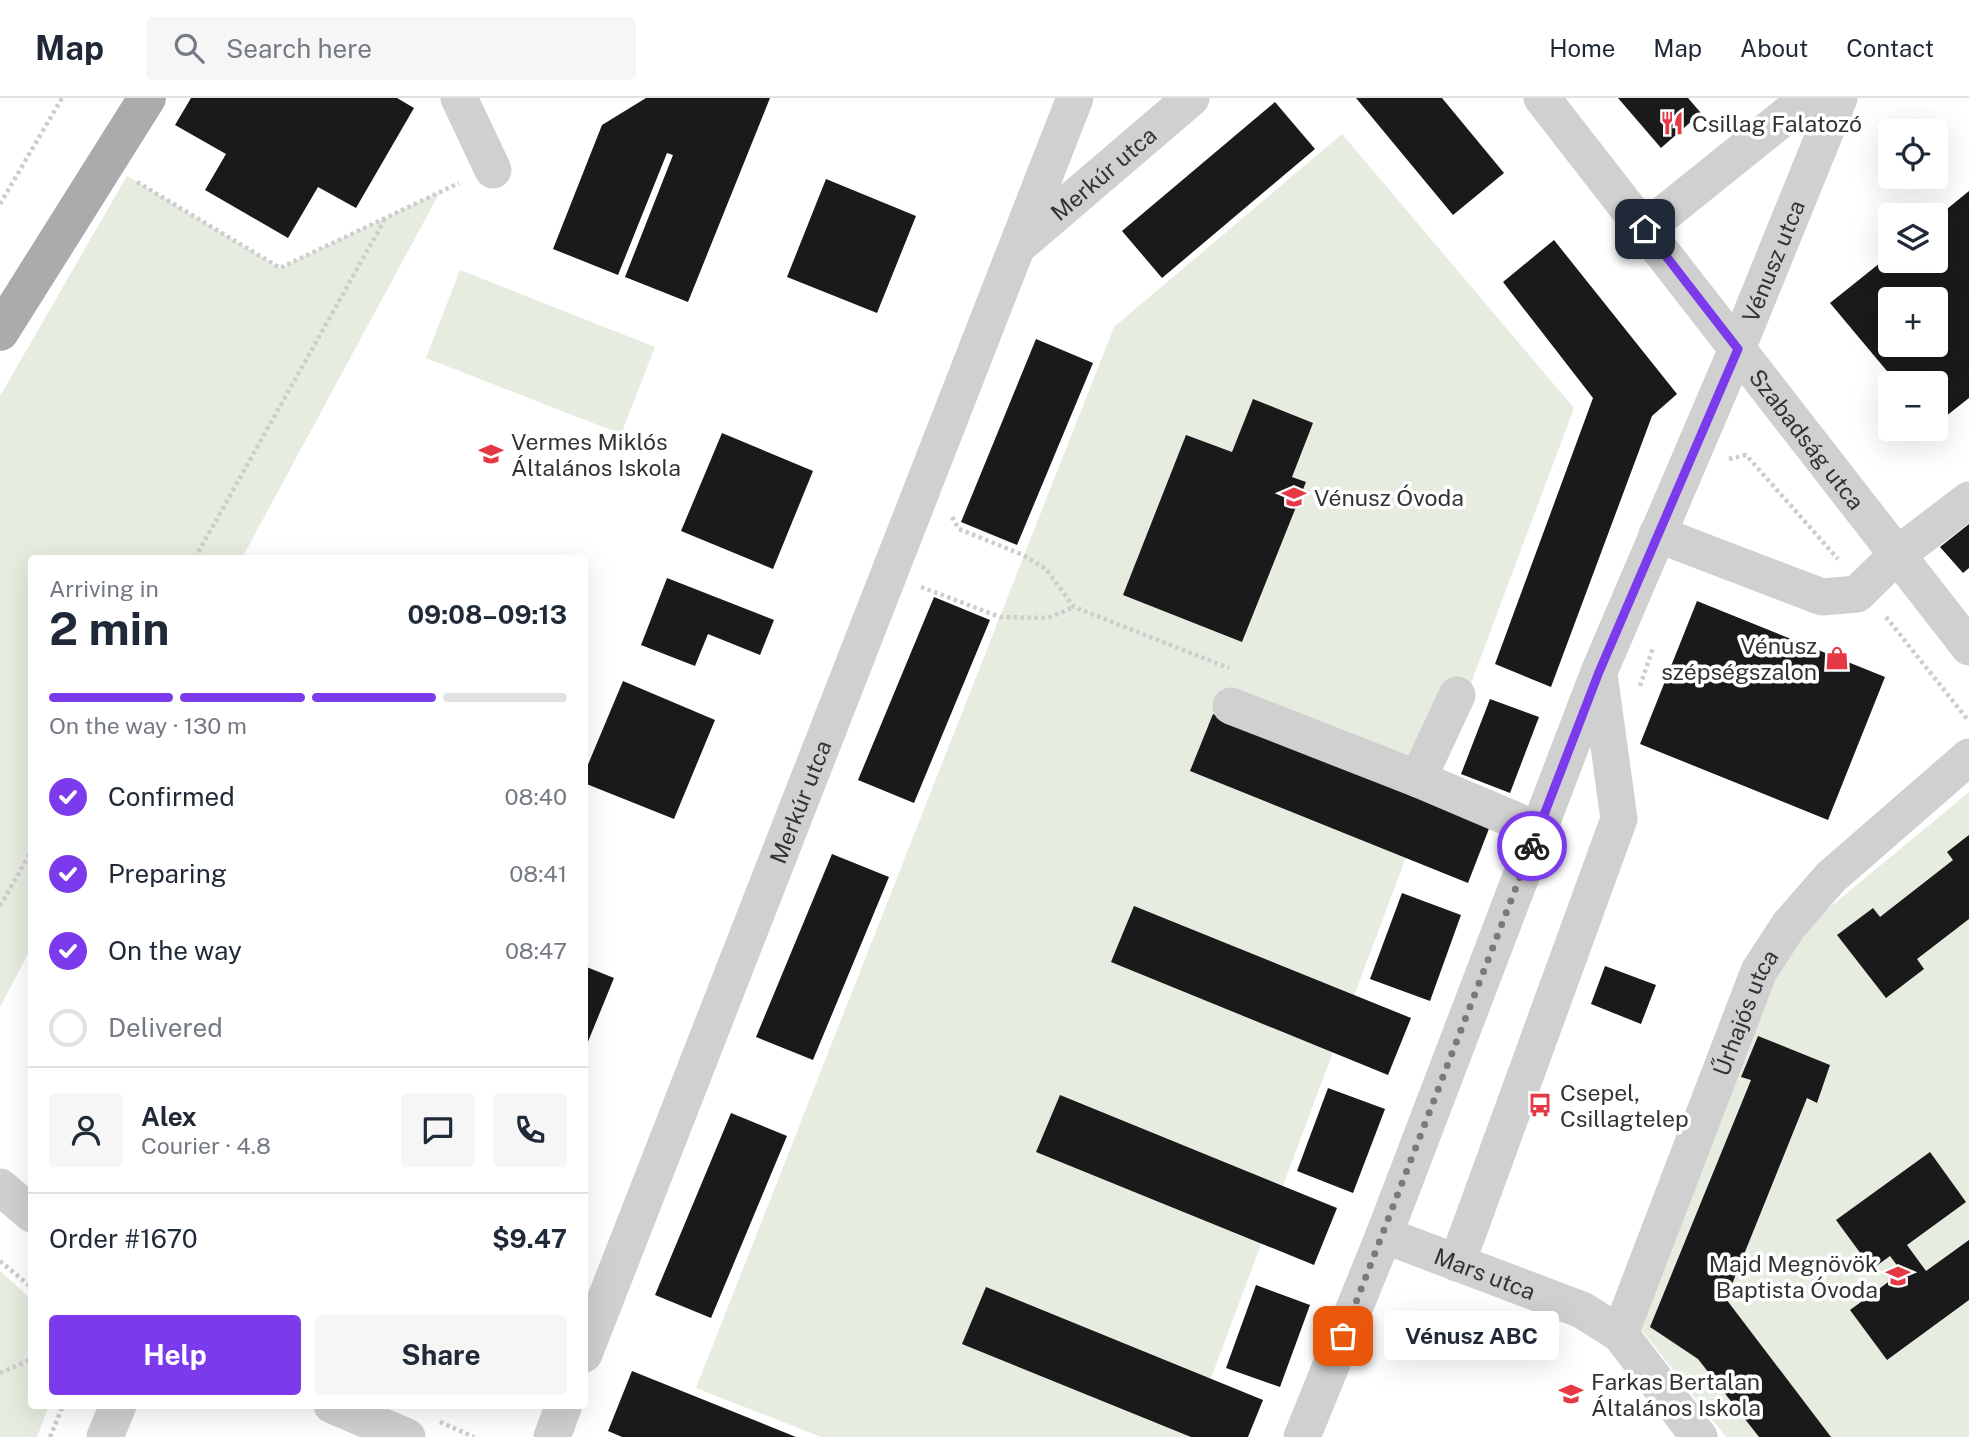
<!DOCTYPE html>
<meta charset="utf-8">
<style>
:root{--surface:#fff;--page:#f6f6f7;--text:#1f2937;--muted:#747a83;--line:#e0e1e3;--accent:#7c3aed}
body{margin:0;font-family:"Public Sans",sans-serif;background:var(--page);color:var(--text);height:100vh;display:flex;flex-direction:column;font-size:26px;white-space:nowrap}
*{box-sizing:border-box;margin:0}
p{font-size:23px;color:var(--muted)}
.icon{flex:none;width:38px;height:38px;fill:none;stroke:currentColor;stroke-width:2;stroke-linecap:round;stroke-linejoin:round}
.map{position:relative;flex:1;overflow:hidden}
.panel{position:absolute;left:28px;top:457px;width:560px;height:854px;display:flex;flex-direction:column;background:var(--surface);border-radius:7px;box-shadow:0 7px 28px #0002}
.panel>*{flex:none}
.buttons{position:absolute;left:1878px;top:21px;display:grid;gap:14px}
.buttons a{display:grid;place-items:center;width:70px;height:70px;border-radius:7px;background:var(--surface);box-shadow:0 7px 28px #0002;font-size:35px}
.pin{position:absolute;display:grid;place-items:center;width:60px;height:60px;color:#fff;margin:-30px;border-radius:14px;box-shadow:0 4px 10px #0006}
.courier{position:absolute;display:grid;place-items:center;width:70px;height:70px;margin:-35px;border:5px solid #7c3aed;border-radius:50%;background:#fff;color:#222;box-shadow:0 2px 9px #0007}
.bubble{position:absolute;height:49px;border-radius:7px;background:var(--surface);box-shadow:0 7px 28px #0002;font-size:23px;font-weight:700;line-height:49px;text-align:center}
.summary em{font-style:normal;font-weight:700}
.summary div{display:flex;flex-direction:column-reverse}
.summary{display:flex;align-items:center;justify-content:space-between;height:119px;padding:0 21px}
h1{font-size:46px;font-weight:700;line-height:52px}
.bar{display:grid;grid-template-columns:repeat(4,1fr);gap:10px 7px;align-content:center;height:84px;padding:0 21px}
.bar i{height:9px;border-radius:5px;background:var(--line)}
.bar .on{background:var(--accent)}
.bar p{grid-column:span 4}
.line{display:flex;align-items:center;gap:18px;padding:0 21px;border-top:2px solid var(--line)}
.line div{flex:1}
.round{display:grid;place-items:center;flex:none;width:74px;height:74px;border-radius:7px;background:var(--page)}
ol{padding:0 21px;list-style:none}
li{display:flex;align-items:center;gap:21px;height:77px}
li p{margin-inline-start:auto}
li .icon{padding:7px;border-radius:50%;background:var(--accent);color:#fff;stroke-width:4}
li:last-child{color:var(--muted)}
li i{width:38px;height:38px;border:4px solid var(--line);border-radius:50%}
.action{display:flex;gap:14px;margin-top:auto;padding:14px 21px}
.action a{flex:1;height:80px;border-radius:7px;background:var(--accent);color:#fff;font-size:28px;font-weight:700;line-height:80px;text-align:center}
.action a+a{background:var(--page);color:var(--text)}
header{display:flex;align-items:center;gap:42px;box-sizing:border-box;height:98px;padding:0 35px;background:var(--surface);border-bottom:2px solid var(--line)}
header strong{font-size:33px}
nav{display:flex;gap:38px;margin-inline-start:auto;font-size:24px}
.search{width:490px;height:63px;background:var(--page);display:flex;align-items:center;gap:18px;box-sizing:border-box;padding:0 24px;border-radius:7px;color:var(--muted);font-size:26px}
.map>svg:first-child{display:block}
.green{fill:#e6ecdf}
.building{fill:#1a1a1a;fill-rule:evenodd}
.lines{fill:none;stroke-linecap:round;stroke-linejoin:round}
.path{stroke:#cdcdcd;stroke-width:4.5;stroke-dasharray:3.5 3.5;stroke-linecap:butt}
.minor{stroke:#d0d0d0;stroke-width:37}
.major{stroke:#ababab;stroke-width:38}
.done{stroke:#7a7a7a;stroke-width:7;stroke-dasharray:0 12.6}
.route{stroke:#7c3aed;stroke-width:9}
.labels{text-anchor:middle;dominant-baseline:central;stroke-width:7;stroke-linejoin:round;paint-order:stroke}
.poi-label{font-size:23px;fill:#333;stroke:#fff;text-anchor:start}
.street-label{font-size:23px;fill:#333;stroke:#fff}
</style>
<header>
<strong>Map</strong>
<div class="search"><svg class="icon" aria-label="search" viewBox="0 0 24 24"><circle cx="10" cy="10" r="6"/><path d="M15 15l6 6"/></svg>Search here</div>
<nav><a>Home</a><a>Map</a><a>About</a><a>Contact</a></nav>
</header>
<div class="map">
<svg width="1969" height="1339" viewBox="0 0 1969 1339">
<rect width="100%" height="100%" fill="#fff"/>
<g class="green">
<path d="M1342,36L1574,310L1189,1339H821L696,1290L1114,229Z"/>
<path d="M127,78L280,170L440,94L242,460H32L31,850L0,909V298Z"/>
<path d="M460,172L655,249L621,336L426,260Z"/>
<path d="M1969,694V1339H1726L1636,1225L1764,897L1806,829Z"/>
<path d="M0,1173L31,1201L32,1307H49L37,1339H0Z"/>
</g>
<g class="building">
<path d="M191,0H397L414,10L356,110L318,89L288,140L205,92L226,56L175,27Z"/>
<path d="M646,0H770L688,204L625,179L673,57L667,55L618,177L553,151L602,27Z"/>
<path d="M1356,0H1442L1504,75L1453,117Z"/>
<path d="M1618,0H1688L1701,15L1661,50Z"/>
<path d="M1275,4L1315,51L1162,180L1122,133Z"/>
<path d="M826,81L916,118L877,215L787,179Z"/>
<path d="M1969,93V300L1936,326V285H1897L1830,205L1890,157V163H1936V120ZM1890,201H1936V247H1890Z"/>
<path d="M1554,142L1677,296L1652,318L1551,589L1495,566L1593,300L1503,184Z"/>
<path d="M1036,241L1093,265L1017,447L961,424Z"/>
<path d="M1253,301L1313,325L1292,379L1306,384L1242,544L1123,497L1186,337L1232,354Z"/>
<path d="M722,335L813,373L773,471L681,433Z"/>
<path d="M1969,426V470L1963,475L1940,449Z"/>
<path d="M667,480L774,522L760,557L708,536L695,568L641,547Z"/>
<path d="M934,499L990,522L914,705L858,682Z"/>
<path d="M1697,503L1885,579L1828,722L1640,646Z"/>
<path d="M623,583L715,622L674,721L584,685V676Z"/>
<path d="M1490,601L1539,619L1510,695L1461,676Z"/>
<path d="M1213,616L1490,728L1468,785L1190,673Z"/>
<path d="M1969,737V821L1917,861L1924,871L1886,900L1837,837L1873,810L1880,819L1953,762L1947,754Z"/>
<path d="M832,756L889,779L813,962L756,939Z"/>
<path d="M1402,795L1461,817L1430,903L1370,881Z"/>
<path d="M1134,808L1411,920L1388,977L1111,864Z"/>
<path d="M584,868L614,880L585,951H584Z"/>
<path d="M1605,868L1656,887L1641,926L1591,906Z"/>
<path d="M1758,938L1830,967L1817,1005L1807,1000L1726,1201L1831,1339H1759L1698,1261L1650,1229L1751,982L1741,979Z"/>
<path d="M1328,990L1385,1011L1353,1095L1297,1073Z"/>
<path d="M1060,997L1337,1110L1314,1167L1036,1054Z"/>
<path d="M731,1015L787,1038L711,1220L655,1197Z"/>
<path d="M1930,1054L1966,1104L1907,1147L1926,1173L1969,1142V1202L1887,1262L1850,1212L1902,1174L1890,1158L1872,1171L1836,1122Z"/>
<path d="M1256,1187L1310,1207L1280,1289L1226,1270Z"/>
<path d="M986,1189L1263,1302L1248,1339H1191L962,1246Z"/>
<path d="M632,1273L796,1339H622L608,1333Z"/>
</g>
<g class="lines">
<g class="path">
<path d="M137,84L280,170L459,85"/>
<path d="M0,106L62,0"/>
<path d="M1729,361L1746,357L1838,461"/>
<path d="M952,419L959,431L1023,457L1046,471L1074,509L1229,570"/>
<path d="M195,460L385,121"/>
<path d="M921,489L1000,519L1048,520L1074,509"/>
<path d="M1886,519L1968,622"/>
<path d="M1640,588L1653,550"/>
<path d="M0,808L32,752"/>
<path d="M0,1163L32,1190"/>
<path d="M0,1275L32,1261"/>
<path d="M440,1324L474,1339"/>
<path d="M50,1339L63,1307"/>
</g>
<g class="minor">
<path d="M459,0L493,72"/>
<path id="s1" d="M1542,0L1969,549"/>
<path d="M1645,131L1808,0"/>
<path id="s2" d="M1018,148L1191,0"/>
<path d="M1657,436L1822,499L1857,496L1898,456L1969,402"/>
<path d="M1457,597L1418,681L1538,732"/>
<path d="M1231,608L1418,681"/>
<path d="M0,1089L32,1116"/>
<path id="s3" d="M1384,1137L1582,1212L1620,1236L1699,1339"/>
<path d="M1457,1165L1619,721L1599,576"/>
<path id="s4" d="M1620,1236L1759,873L1789,827L1831,779L1969,659"/>
<path id="s5" d="M584,1256L1075,0"/>
<path d="M332,1307L407,1339"/>
<path d="M105,1339L118,1307"/>
<path d="M552,1339L564,1307"/>
<path id="s6" d="M1302,1339L1384,1137L1599,574L1737,251L1839,0"/>
</g>
<path class="major" d="M0,234L147,0"/>
</g>
<g class="lines">
<path class="done" d="M1343,1238L1532,748"/>
<path class="route" d="M1532,748L1599,574L1738,251L1645,131"/>
</g>
<defs>
<g id="restaurant-bare" transform="scale(1.89)"><path d="M-5-6h1v4h1v-4h1v4h1v-4h1v5L-1.5 .5V6h-2V.5L-5-1ZM5-6V6H3V1.5H1.5Q1.5-4 5-6Z" fill="#e63946" stroke="#fff" stroke-width="2.5" paint-order="stroke"/></g>
<g id="school-bare" transform="scale(1.89)"><path d="M0-5L7-2L0 1L-7-2ZM-4 1L0 2.5L4 1V4Q0 6-4 4Z" fill="#e63946" stroke="#fff" stroke-width="2.5" paint-order="stroke"/></g>
<g id="shop-bare" transform="scale(1.89)"><path d="M-5-2.5h2.3a2.7 3.5 0 0 1 5.4 0H5L5.5 6h-11ZM-1.5-2.5h3a1.5 2.3 0 0 0-3 0Z" fill="#e63946" stroke="#fff" stroke-width="2.5" paint-order="stroke"/></g>
<g id="bus-bare" transform="scale(1.89)"><path d="M-5-6H5V4H4V6H2V4H-2V6H-4V4H-5ZM-3.5-4V0h7V-4ZM-3.5 1.2v1.5H-2V1.2ZM2 1.2v1.5H3.5V1.2Z" fill="#e63946" stroke="#fff" stroke-width="2.5" paint-order="stroke"/></g>
</defs>
<g fill-rule="evenodd">
<use href="#restaurant-bare" x="1672" y="25"/>
<use href="#school-bare" x="491" y="356"/>
<use href="#school-bare" x="1294" y="399"/>
<use href="#shop-bare" x="1837" y="560"/>
<use href="#bus-bare" x="1540" y="1007"/>
<use href="#school-bare" x="1898" y="1178"/>
<use href="#school-bare" x="1571" y="1296"/>
</g>
<g class="labels">
<g class="poi-label">
<text x="1692" y="25">Csillag Falatozó</text>
<text x="511" y="343">Vermes Miklós<tspan x="511" dy="26">Általános Iskola</tspan></text>
<text x="1314" y="399">Vénusz Óvoda</text>
<text x="1817" y="547" text-anchor="end">Vénusz<tspan x="1817" dy="26">szépségszalon</tspan></text>
<text x="1560" y="994">Csepel,<tspan x="1560" dy="26">Csillagtelep</tspan></text>
<text x="1878" y="1165" text-anchor="end">Majd Megnövök<tspan x="1878" dy="26">Baptista Óvoda</tspan></text>
<text x="1591" y="1283">Farkas Bertalan<tspan x="1591" dy="26">Általános Iskola</tspan></text>
</g>
<g class="street-label">
<text stroke="none"><textPath href="#s2" startOffset="112">Merkúr utca</textPath></text>
<text stroke="none"><textPath href="#s6" startOffset="1267">Vénusz utca</textPath></text>
<text stroke="none"><textPath href="#s1" startOffset="432">Szabadság utca</textPath></text>
<text stroke="none"><textPath href="#s5" startOffset="593">Merkúr utca</textPath></text>
<text stroke="none"><textPath href="#s4" startOffset="345">Űrhajós utca</textPath></text>
<text stroke="none"><textPath href="#s3" startOffset="108">Mars utca</textPath></text>
</g>
</g>
</svg>
<div class="buttons">
<a><svg class="icon" aria-label="locate" viewBox="0 0 24 24"><circle cx="12" cy="12" r="6"/><path d="M12 2v4M12 18v4M2 12h4M18 12h4"/></svg></a>
<a><svg class="icon" aria-label="layers" viewBox="0 0 24 24"><path d="M12 4l9 5-9 5-9-5zM3 14l9 5 9-5"/></svg></a>
<a>+</a>
<a>−</a>
</div>
<div class="pin" style="left:1343px;top:1238px;background:#ea580c"><svg class="icon" aria-label="bag" viewBox="0 0 24 24"><path d="M5 8h14l-1 12H6zM9 8a3 3 0 0 1 6 0"/></svg></div>
<div class="pin" style="left:1645px;top:131px;background:#1f2937"><svg class="icon" aria-label="home" viewBox="0 0 24 24"><path d="M3 11l9-7 9 7M6 9v11h12V9"/></svg></div>
<div class="courier" style="left:1532px;top:748px"><svg class="icon" aria-label="bike" viewBox="0 0 24 24"><circle cx="6" cy="16" r="4"/><circle cx="18" cy="16" r="4"/><path d="M6 16l4-8h5l3 8M10 8l3 8H6M13 5h3"/></svg></div>
<div class="bubble" style="left:1384px;top:1213px;width:175px">Vénusz ABC</div>
<section class="panel">
<div class="summary"><div><h1>2 min</h1><p>Arriving in</p></div><em>09:08–09:13</em></div>
<div class="bar"><i class="on"></i><i class="on"></i><i class="on"></i><i></i><p>On the way · 130 m</p></div>
<ol>
<li><svg class="icon" aria-label="check" viewBox="0 0 24 24"><path d="M5 12l5 5 9-10"/></svg>Confirmed<p>08:40</p></li>
<li><svg class="icon" aria-label="check" viewBox="0 0 24 24"><path d="M5 12l5 5 9-10"/></svg>Preparing<p>08:41</p></li>
<li><svg class="icon" aria-label="check" viewBox="0 0 24 24"><path d="M5 12l5 5 9-10"/></svg>On the way<p>08:47</p></li>
<li><i></i>Delivered</li>
</ol>
<div class="line" style="height:126px"><a class="round"><svg class="icon" aria-label="person" viewBox="0 0 24 24"><circle cx="12" cy="8" r="4"/><path d="M4 21q1-7 8-7t8 7"/></svg></a><div><b>Alex</b><p>Courier · 4.8</p></div><a class="round"><svg class="icon" aria-label="chat" viewBox="0 0 24 24"><path d="M4 5h16v11H9l-5 4z"/></svg></a><a class="round"><svg class="icon" aria-label="phone" viewBox="0 0 24 24"><path d="M5 4h4l2 5-3 2q2 4 5 5l2-3 5 2v4C11 20 4 13 5 4z"/></svg></a></div>
<div class="line" style="height:91px"><div>Order #1670</div><b>$9.47</b></div>
<div class="action"><a>Help</a><a>Share</a></div>
</section>
</div>
